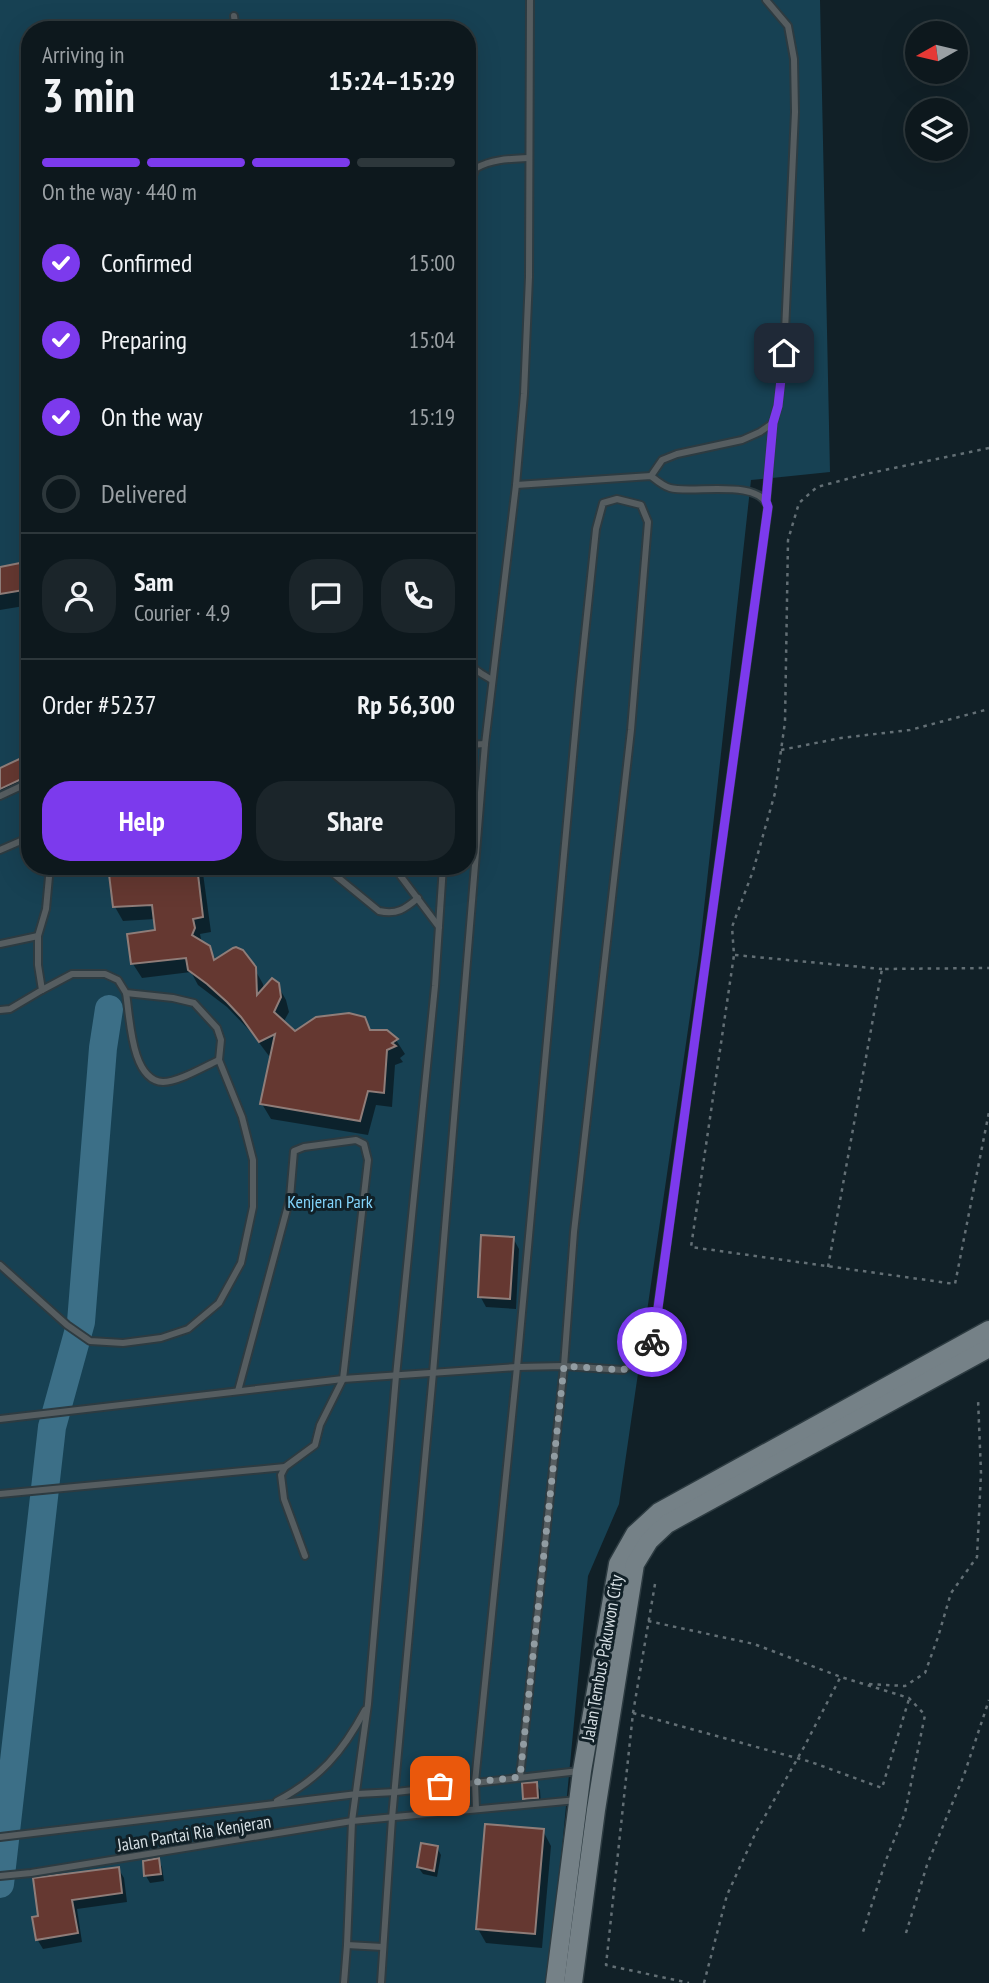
<!DOCTYPE html>
<meta charset="utf-8">
<style>
:root{--surface:#0d181d;--page:#1b252a;--text:#f1f3f6;--muted:#9aa0a4;--line:#2d373b;--accent:#7c3aed}
body{margin:0;font-family:"PT Sans Narrow",sans-serif;background:var(--page);color:var(--text);height:100vh;display:flex;flex-direction:column;font-size:26px;white-space:nowrap}
*{box-sizing:border-box;margin:0}
p{font-size:23px;color:var(--muted)}
.icon{flex:none;width:38px;height:38px;fill:none;stroke:currentColor;stroke-width:2;stroke-linecap:round;stroke-linejoin:round}
.map{position:relative;flex:1;overflow:hidden}
.panel{position:absolute;left:21px;top:21px;width:455px;height:854px;display:flex;flex-direction:column;background:var(--surface);border-radius:28px;box-shadow:0 7px 28px #0002,0 0 0 2px var(--line)}
.panel>*{flex:none}
.needle{width:46px;rotate:262deg}
.fabs{position:absolute;left:905px;top:21px;display:grid;gap:14px}
.fabs a{display:grid;place-items:center;width:63px;height:63px;border-radius:50%;background:var(--surface);box-shadow:0 7px 28px #0002,0 0 0 2px var(--line);font-size:35px}
.pin{position:absolute;display:grid;place-items:center;width:60px;height:60px;color:#fff;margin:-30px;border-radius:14px;box-shadow:0 4px 10px #0006}
.courier{position:absolute;display:grid;place-items:center;width:70px;height:70px;margin:-35px;border:5px solid #7c3aed;border-radius:50%;background:#fff;color:#222;box-shadow:0 2px 9px #0007}
.overview em{font-style:normal;font-weight:700}
.overview div{display:flex;flex-direction:column-reverse}
.overview{display:flex;align-items:center;justify-content:space-between;height:119px;padding:0 21px}
h1{font-size:46px;font-weight:700;line-height:52px}
.bar{display:grid;grid-template-columns:repeat(4,1fr);gap:10px 7px;align-content:center;height:84px;padding:0 21px}
.bar i{height:9px;border-radius:5px;background:var(--line)}
.bar .active{background:var(--accent)}
.bar p{grid-column:span 4}
.line{display:flex;align-items:center;gap:18px;padding:0 21px;border-top:2px solid var(--line)}
.line div{flex:1}
.round{display:grid;place-items:center;flex:none;width:74px;height:74px;border-radius:28px;background:var(--page)}
ol{padding:0 21px;list-style:none}
li{display:flex;align-items:center;gap:21px;height:77px}
li p{margin-inline-start:auto}
li .icon{padding:7px;border-radius:50%;background:var(--accent);color:#fff;stroke-width:4}
li:last-child{color:var(--muted)}
li i{width:38px;height:38px;border:4px solid var(--line);border-radius:50%}
.action{display:flex;gap:14px;margin-top:auto;padding:14px 21px}
.action a{flex:1;height:80px;border-radius:28px;background:var(--accent);color:#fff;font-size:28px;font-weight:700;line-height:80px;text-align:center}
.action a+a{background:var(--page);color:var(--text)}
.map>svg:first-child{display:block}
.green{fill:#174153;fill-rule:evenodd}
.shadow{fill:#0007}
.lines{fill:none;stroke-linecap:round;stroke-linejoin:round}
.river{stroke:#3c6f87;stroke-width:28}
.building{fill:#653831;stroke:#8f7d79;stroke-width:2}
.lane-casing{stroke:#2d3b41;stroke-width:10}
.secondary-casing{stroke:#2d3b41;stroke-width:21}
.path{stroke:#636f75;stroke-width:2.5;stroke-dasharray:3.5 5;stroke-linecap:butt}
.lane{stroke:#565d60;stroke-width:6}
.secondary{stroke:#758187;stroke-width:18}
.done{stroke:#919ca2;stroke-width:7;stroke-dasharray:0 12.6}
.route{stroke:#7c3aed;stroke-width:9}
.labels{text-anchor:middle;dominant-baseline:central;stroke-width:6;stroke-linejoin:round;paint-order:stroke}
.park-label{font-size:18px;fill:#83d4fb;stroke:#112027}
.street-label{font-size:18px;fill:#d6dfe4;stroke:#112027}
</style>
<div class="map">
<svg width="989" height="1983" viewBox="0 0 989 1983">
<rect width="100%" height="100%" fill="#112027"/>
<path class="green" d="M0,0H820L830,472L751,480L699,954L619,1504L588,1576L562,1848L546,1983H0ZM30,30H467V866H30Z"/>
<g class="shadow">
<path d="M30,563V605L0,610V569Z"/>
<path d="M30,756V787L6,798L0,789V770Z"/>
<path d="M109,866H202L211,932L200,934L202,943L209,948L216,960L254,968L263,984L264,990L277,984L286,1000L289,1012L283,1023L295,1033L364,1019L371,1032L396,1040L405,1054L400,1058L403,1062L395,1065L392,1107L376,1105L368,1135L271,1119L262,1104L272,1054L269,1056L251,1032L227,1007L198,985L191,972L142,978L133,964L157,932L155,919L123,921L115,907Z"/>
<path d="M513,1238L519,1249L516,1309L486,1307L480,1296Z"/>
<path d="M536,1783L540,1790L541,1805L529,1806L525,1799Z"/>
<path d="M543,1831L551,1846L542,1948L486,1943L478,1929Z"/>
<path d="M437,1848L441,1855L437,1877L423,1874L418,1867Z"/>
<path d="M158,1860L162,1867L164,1881L150,1883L146,1876L145,1862Z"/>
<path d="M118,1868L124,1878L127,1902L77,1909L82,1942L43,1949L37,1939L34,1918Z"/>
</g>
<g class="lines">
<path class="river" d="M0,1884L52,1427L81,1322L103,1048L109,1009"/>
</g>
<g class="building">
<path d="M30,561V589L0,594V567Z"/>
<path d="M30,754V775L0,789V768Z"/>
<path d="M108,866H197L203,917L193,919L195,928L192,935L210,946L214,960L233,948L236,947L243,950L256,967L257,995L272,978L279,983L281,997L274,1012L295,1031L316,1017L349,1013L365,1017L370,1030H387L398,1039L392,1043L396,1046L387,1050L384,1093L368,1091L360,1121L260,1104L275,1034L259,1042L241,1017L227,1002L207,984L188,970L186,958L131,964L127,934L155,930L152,905L113,907Z"/>
<path d="M481,1235L514,1237L510,1299L478,1297Z"/>
<path d="M537,1782L538,1798L523,1799L522,1783Z"/>
<path d="M485,1824L544,1829L535,1934L476,1929Z"/>
<path d="M421,1843L438,1846L434,1871L417,1867Z"/>
<path d="M159,1858L161,1874L144,1876L143,1861Z"/>
<path d="M119,1867L122,1893L72,1900L78,1933L36,1940L32,1917L38,1916L33,1878Z"/>
</g>
<g class="lines">
<g class="lane-casing">
<g id="lane">
<path d="M234,16L236,30"/>
<path d="M467,408L472,178L476,168C493,159 509,159 528,158"/>
<path d="M651,476L662,460L677,454L742,440L760,432L773,423L778,406L784,353L795,112L794,59L788,26L766,0"/>
<path d="M766,501L773,423"/>
<path d="M467,659C472,669 482,674 492,680"/>
<path d="M467,745L485,744"/>
<path d="M0,796L30,782"/>
<path d="M0,850L30,837"/>
<path d="M324,866L379,911C397,915 405,909 418,898"/>
<path d="M393,866L439,927"/>
<path d="M0,944L38,936"/>
<path d="M126,993C130,1017 131,1081 163,1082C179,1082 205,1066 219,1060"/>
<path d="M0,1010L10,1009L42,990L38,965V936L46,909L50,866"/>
<path d="M0,1265L67,1325L90,1341L123,1343L161,1338L188,1329L219,1303L241,1263L253,1207V1160L242,1117L219,1060L221,1040L217,1028L194,1003L173,998L126,993L118,980L105,974H72L42,990"/>
<path d="M238,1391L290,1198L294,1151L304,1147L356,1140L364,1144L368,1160L343,1379L320,1425L315,1445L285,1467L281,1475L284,1499L305,1556"/>
<path d="M0,1419L343,1379L517,1367L564,1366L623,1370L644,1358L654,1336L768,507C760,478 692,494 670,488C663,486 656,480 651,476L516,485"/>
<path d="M0,1494L285,1467"/>
<path d="M277,1801C320,1778 342,1753 365,1710"/>
<path d="M476,1809L475,1782L517,1367L579,691L596,529L603,503L617,499L641,505L648,522L631,730L574,1232L564,1366L520,1777"/>
<path d="M0,1837L357,1794L396,1792L579,1771"/>
<path d="M0,1876L31,1873L352,1821L577,1800"/>
<path d="M347,1945L383,1947"/>
<path d="M344,1983L347,1945L352,1821L368,1704L396,1376L435,986L443,866"/>
<path d="M381,1983L392,1818L433,1373L485,744L516,485L524,394L529,277L530,0"/>
</g>
</g>
<g class="secondary-casing">
<g id="secondary">
<path d="M555,1983L582,1771L618,1564L635,1534L659,1512L989,1330"/>
<path d="M573,1983L596,1810L635,1564L649,1541L667,1524L989,1348"/>
</g>
</g>
<g class="path">
<path d="M989,448L866,474L817,487L799,503L788,540L785,722L775,793L753,871L732,927L734,955L691,1247L955,1284L989,1112"/>
<path d="M781,750L841,738L910,730L989,709"/>
<path d="M735,955L882,969"/>
<path d="M828,1267L882,969L989,968"/>
<path d="M655,1584L633,1713L606,1965L689,1983"/>
<path d="M648,1621L754,1644L841,1677L909,1698L925,1715L905,1813L886,1860L863,1932"/>
<path d="M869,1684L905,1686L925,1673L938,1637L951,1593L977,1557L981,1473L978,1399"/>
<path d="M633,1713L811,1762L882,1788L909,1699"/>
<path d="M906,1933L927,1865L964,1775L989,1700"/>
<path d="M704,1983L727,1895L756,1832L804,1747L840,1678"/>
</g>
<use href="#lane" class="lane"/>
<use href="#secondary" class="secondary"/>
</g>
<g class="lines">
<path class="done" d="M440,1786L520,1777L564,1366L623,1370L644,1358L652,1342"/>
<path class="route" d="M652,1342L658,1308L768,507L766,501L773,423L778,406L784,353"/>
</g>
<g class="labels">
<g class="park-label">
<text x="330" y="1201">Kenjeran Park</text>
</g>
<g class="street-label">
<text transform="translate(602 1658) rotate(-80)">Jalan Tembus Pakuwon City</text>
<text transform="translate(194 1833) rotate(-9)">Jalan Pantai Ria Kenjeran</text>
</g>
</g>
</svg>
<div class="fabs">
<a><svg class="needle" viewBox="-14 -14 28 28"><path d="M0-13l5 13h-10z" fill="#e53935"/><path d="M0 13l5-13h-10z" fill="#9aa0a4"/></svg></a>
<a><svg class="icon" aria-label="layers" viewBox="0 0 24 24"><path d="M12 4l9 5-9 5-9-5zM3 14l9 5 9-5"/></svg></a>
</div>
<div class="pin" style="left:440px;top:1786px;background:#ea580c"><svg class="icon" aria-label="bag" viewBox="0 0 24 24"><path d="M5 8h14l-1 12H6zM9 8a3 3 0 0 1 6 0"/></svg></div>
<div class="pin" style="left:784px;top:353px;background:#1f2937"><svg class="icon" aria-label="home" viewBox="0 0 24 24"><path d="M3 11l9-7 9 7M6 9v11h12V9"/></svg></div>
<div class="courier" style="left:652px;top:1342px"><svg class="icon" aria-label="bike" viewBox="0 0 24 24"><circle cx="6" cy="16" r="4"/><circle cx="18" cy="16" r="4"/><path d="M6 16l4-8h5l3 8M10 8l3 8H6M13 5h3"/></svg></div>
<section class="panel">
<div class="overview"><div><h1>3 min</h1><p>Arriving in</p></div><em>15:24–15:29</em></div>
<div class="bar"><i class="active"></i><i class="active"></i><i class="active"></i><i></i><p>On the way · 440 m</p></div>
<ol>
<li><svg class="icon" aria-label="check" viewBox="0 0 24 24"><path d="M5 12l5 5 9-10"/></svg>Confirmed<p>15:00</p></li>
<li><svg class="icon" aria-label="check" viewBox="0 0 24 24"><path d="M5 12l5 5 9-10"/></svg>Preparing<p>15:04</p></li>
<li><svg class="icon" aria-label="check" viewBox="0 0 24 24"><path d="M5 12l5 5 9-10"/></svg>On the way<p>15:19</p></li>
<li><i></i>Delivered</li>
</ol>
<div class="line" style="height:126px"><a class="round"><svg class="icon" aria-label="person" viewBox="0 0 24 24"><circle cx="12" cy="8" r="4"/><path d="M4 21q1-7 8-7t8 7"/></svg></a><div><b>Sam</b><p>Courier · 4.9</p></div><a class="round"><svg class="icon" aria-label="chat" viewBox="0 0 24 24"><path d="M4 5h16v11H9l-5 4z"/></svg></a><a class="round"><svg class="icon" aria-label="phone" viewBox="0 0 24 24"><path d="M5 4h4l2 5-3 2q2 4 5 5l2-3 5 2v4C11 20 4 13 5 4z"/></svg></a></div>
<div class="line" style="height:91px"><div>Order #5237</div><b>Rp 56,300</b></div>
<div class="action"><a>Help</a><a>Share</a></div>
</section>
</div>
